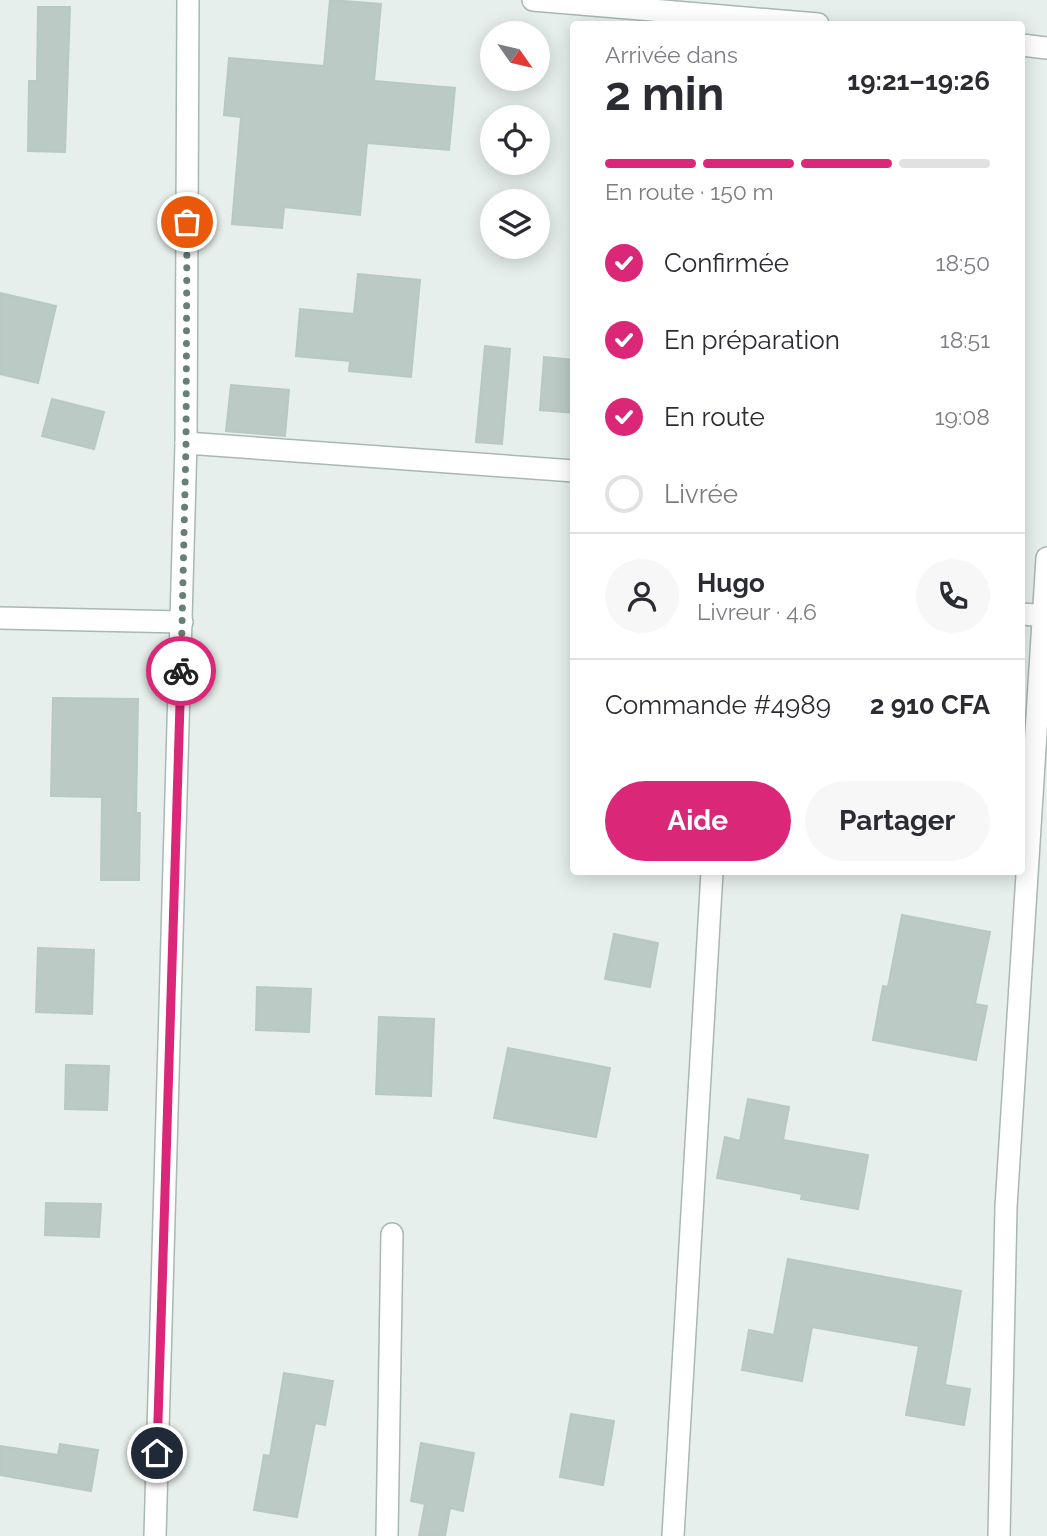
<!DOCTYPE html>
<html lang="fr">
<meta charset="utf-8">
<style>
:root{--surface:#fff;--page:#f7f7f7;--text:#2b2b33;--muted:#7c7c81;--line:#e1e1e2;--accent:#db2777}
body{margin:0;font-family:Raleway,sans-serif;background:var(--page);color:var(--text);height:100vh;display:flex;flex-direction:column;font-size:26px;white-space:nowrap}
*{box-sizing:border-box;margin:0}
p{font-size:23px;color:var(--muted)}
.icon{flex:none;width:38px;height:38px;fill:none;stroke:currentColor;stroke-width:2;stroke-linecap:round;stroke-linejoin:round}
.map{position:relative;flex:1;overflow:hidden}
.side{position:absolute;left:570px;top:21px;width:455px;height:854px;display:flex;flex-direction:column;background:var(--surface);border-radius:7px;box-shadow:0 4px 18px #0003}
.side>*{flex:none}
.needle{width:46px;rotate:124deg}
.tools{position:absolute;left:480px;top:21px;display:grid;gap:14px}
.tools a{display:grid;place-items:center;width:70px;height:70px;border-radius:50%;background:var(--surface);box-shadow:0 4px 18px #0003;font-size:35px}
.pin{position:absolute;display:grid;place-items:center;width:60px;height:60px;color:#fff;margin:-30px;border:4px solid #fff;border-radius:50%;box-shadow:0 2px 7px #0007}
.courier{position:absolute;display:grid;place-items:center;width:70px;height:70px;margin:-35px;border:5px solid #db2777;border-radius:50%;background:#fff;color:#222;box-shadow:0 2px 9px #0007}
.head em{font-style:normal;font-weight:700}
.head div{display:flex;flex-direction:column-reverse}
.head{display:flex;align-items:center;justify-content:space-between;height:119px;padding:0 35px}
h1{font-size:46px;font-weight:700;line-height:52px}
.bar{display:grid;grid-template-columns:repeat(4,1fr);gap:10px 7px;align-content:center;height:84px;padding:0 35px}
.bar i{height:9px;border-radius:5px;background:var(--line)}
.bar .selected{background:var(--accent)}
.bar p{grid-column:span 4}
.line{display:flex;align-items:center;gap:18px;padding:0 35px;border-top:2px solid var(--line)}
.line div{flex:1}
.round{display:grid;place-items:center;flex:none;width:74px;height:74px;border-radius:37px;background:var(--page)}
ol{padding:0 35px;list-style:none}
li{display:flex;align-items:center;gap:21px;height:77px}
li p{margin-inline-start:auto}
li .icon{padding:7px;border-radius:50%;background:var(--accent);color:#fff;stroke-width:4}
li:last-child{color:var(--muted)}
li i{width:38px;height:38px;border:4px solid var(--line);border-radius:50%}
.primary-button{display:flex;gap:14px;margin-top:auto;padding:14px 35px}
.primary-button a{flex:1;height:80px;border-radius:42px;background:var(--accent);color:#fff;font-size:28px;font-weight:700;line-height:80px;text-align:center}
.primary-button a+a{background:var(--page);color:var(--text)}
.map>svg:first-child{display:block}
.building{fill:#bbcac4;stroke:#b8c9c2;stroke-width:2}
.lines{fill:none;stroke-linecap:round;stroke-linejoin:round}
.minor-casing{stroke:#a8b8b2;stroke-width:24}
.minor{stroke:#fff;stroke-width:21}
.done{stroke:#687f78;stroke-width:7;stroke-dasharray:0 12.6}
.route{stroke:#db2777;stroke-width:9}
</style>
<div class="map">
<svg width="1047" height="1536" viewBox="0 0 1047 1536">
<rect width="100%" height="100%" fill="#e6efeb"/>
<g class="building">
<path d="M330,0L381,4L374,81L455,88L449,150L367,143L360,215L284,207L282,228L232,224L241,117L224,115L229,58L324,66Z"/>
<path d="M38,7H70L65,152L28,151L29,81H37Z"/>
<path d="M358,274L420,280L411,377L349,371L350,361L296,356L300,309L354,314Z"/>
<path d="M0,293L56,306L38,383L0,374Z"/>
<path d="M485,346L510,349L502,444L476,442Z"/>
<path d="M544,357L574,360V413L540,410Z"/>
<path d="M231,385L289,390L285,436L226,431Z"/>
<path d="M52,399L104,412L94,449L42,436Z"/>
<path d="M53,698L138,699L136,813H140L139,880H101L102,797L51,796Z"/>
<path d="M902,915L990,932L975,1004L987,1006L976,1060L873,1040L883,986L888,987Z"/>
<path d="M614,934L658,943L650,987L605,979Z"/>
<path d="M38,948L94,950L92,1014L36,1012Z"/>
<path d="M257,987L311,989L309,1032L256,1030Z"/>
<path d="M379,1017L434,1019L431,1096L376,1094Z"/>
<path d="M508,1048L610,1068L596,1137L494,1118Z"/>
<path d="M66,1065L109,1066L107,1110L65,1109Z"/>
<path d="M748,1099L789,1107L783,1140L868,1155L858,1209L801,1199L802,1194L717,1178L725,1137L740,1141Z"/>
<path d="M46,1203L101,1204L99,1237L45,1235Z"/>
<path d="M788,1259L961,1291L945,1385L970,1389L964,1425L906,1415L919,1346L812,1327L802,1381L742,1370L749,1330L774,1335Z"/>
<path d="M284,1373L333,1381L325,1425L315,1423L297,1517L254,1510L264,1455L270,1456Z"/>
<path d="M571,1414L614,1421L603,1485L560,1477Z"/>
<path d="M421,1443L474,1453L463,1511L450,1508L445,1536H419L425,1504L411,1501Z"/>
<path d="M60,1444L98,1450L91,1491L0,1475V1446L58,1455Z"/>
</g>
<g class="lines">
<g class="minor-casing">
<g id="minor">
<path d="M533,0L818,24"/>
<path d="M1022,45L1047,48"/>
<path d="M186,443L574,471"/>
<path d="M1022,614L1047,616"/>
<path d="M0,618L182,622"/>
<path d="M155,1536L186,443L188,0"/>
<path d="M387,1536L392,1234"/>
<path d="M673,1536L712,872"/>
<path d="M999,1536L1006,1207L1047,558"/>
</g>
</g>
<use href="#minor" class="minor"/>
</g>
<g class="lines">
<path class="done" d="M181,671L186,443L187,222"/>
<path class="route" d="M157,1453L181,671"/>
</g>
</svg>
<div class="tools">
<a><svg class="needle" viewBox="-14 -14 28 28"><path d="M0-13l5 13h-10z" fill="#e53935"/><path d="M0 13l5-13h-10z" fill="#7c7c81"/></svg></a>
<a><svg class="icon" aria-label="locate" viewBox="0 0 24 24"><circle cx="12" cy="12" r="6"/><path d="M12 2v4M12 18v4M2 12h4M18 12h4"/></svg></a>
<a><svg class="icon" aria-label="layers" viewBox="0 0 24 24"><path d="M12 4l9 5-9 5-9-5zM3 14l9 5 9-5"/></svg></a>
</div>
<div class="pin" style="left:187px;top:222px;background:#ea580c"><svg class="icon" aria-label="bag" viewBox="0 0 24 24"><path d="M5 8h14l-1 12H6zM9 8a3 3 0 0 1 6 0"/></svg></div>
<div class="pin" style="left:157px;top:1453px;background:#1f2937"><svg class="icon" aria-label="home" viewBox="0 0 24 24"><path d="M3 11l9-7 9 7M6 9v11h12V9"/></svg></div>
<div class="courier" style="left:181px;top:671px"><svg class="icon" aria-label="bike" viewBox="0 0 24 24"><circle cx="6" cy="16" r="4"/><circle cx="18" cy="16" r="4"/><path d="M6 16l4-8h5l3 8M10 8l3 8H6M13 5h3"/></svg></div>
<section class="side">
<div class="head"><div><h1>2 min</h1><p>Arrivée dans</p></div><em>19:21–19:26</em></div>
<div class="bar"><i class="selected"></i><i class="selected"></i><i class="selected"></i><i></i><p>En route · 150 m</p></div>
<ol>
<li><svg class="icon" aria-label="check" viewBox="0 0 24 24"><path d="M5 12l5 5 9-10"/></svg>Confirmée<p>18:50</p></li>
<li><svg class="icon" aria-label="check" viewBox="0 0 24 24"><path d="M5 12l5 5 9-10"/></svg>En préparation<p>18:51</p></li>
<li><svg class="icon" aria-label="check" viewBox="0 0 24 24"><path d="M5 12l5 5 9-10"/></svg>En route<p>19:08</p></li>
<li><i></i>Livrée</li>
</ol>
<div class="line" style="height:126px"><a class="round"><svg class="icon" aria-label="person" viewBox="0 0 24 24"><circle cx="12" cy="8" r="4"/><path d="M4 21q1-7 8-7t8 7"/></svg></a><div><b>Hugo</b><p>Livreur · 4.6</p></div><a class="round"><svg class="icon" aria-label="phone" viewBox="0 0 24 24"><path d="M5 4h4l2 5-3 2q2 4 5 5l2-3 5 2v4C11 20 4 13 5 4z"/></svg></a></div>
<div class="line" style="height:91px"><div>Commande #4989</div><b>2 910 CFA</b></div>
<div class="primary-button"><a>Aide</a><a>Partager</a></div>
</section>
</div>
